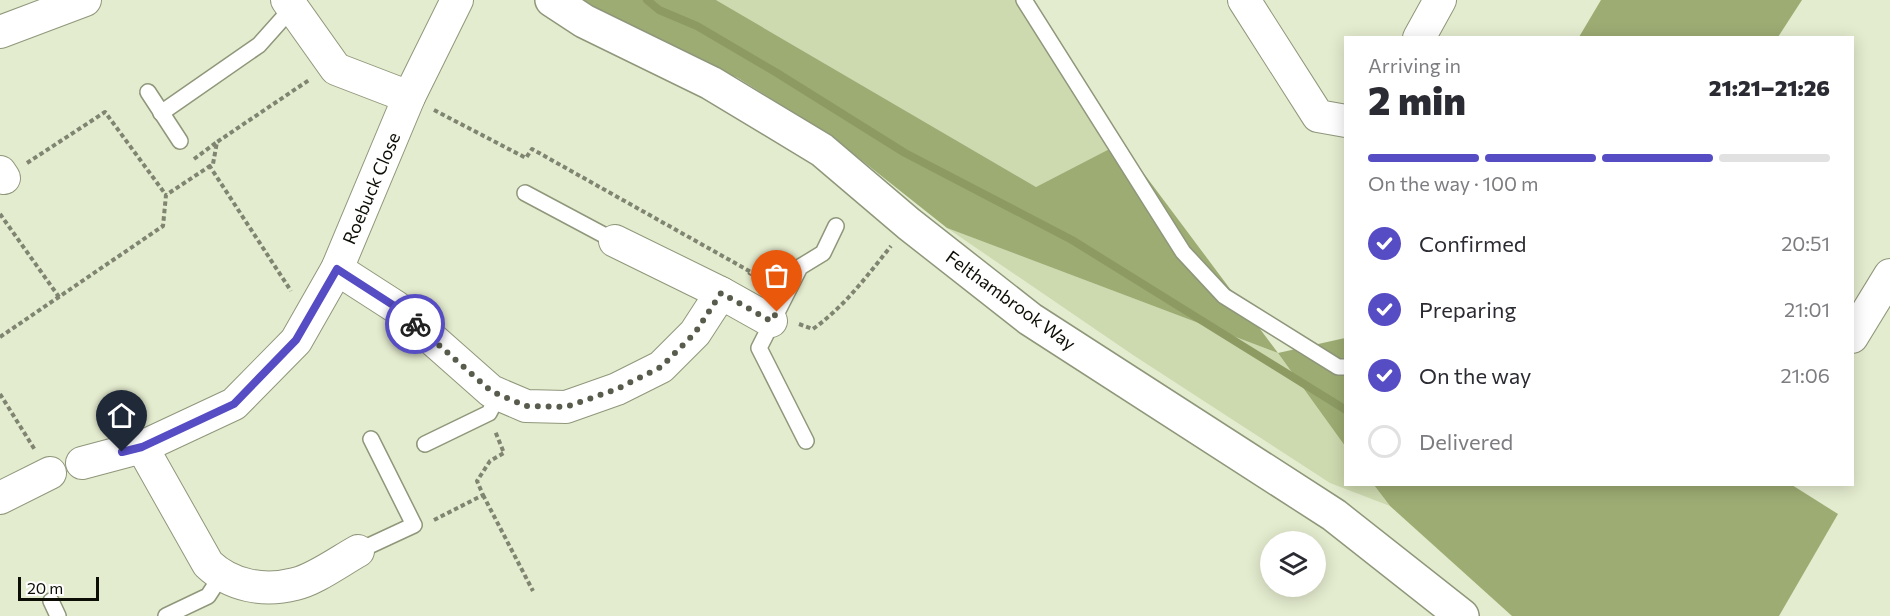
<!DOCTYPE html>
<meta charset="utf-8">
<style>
:root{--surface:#fff;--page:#f7f7f7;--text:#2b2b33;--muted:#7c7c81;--line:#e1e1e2;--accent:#564cc4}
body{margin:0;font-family:Commissioner,sans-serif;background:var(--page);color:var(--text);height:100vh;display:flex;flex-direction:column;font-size:22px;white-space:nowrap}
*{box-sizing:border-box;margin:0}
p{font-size:20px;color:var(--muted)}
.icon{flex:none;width:33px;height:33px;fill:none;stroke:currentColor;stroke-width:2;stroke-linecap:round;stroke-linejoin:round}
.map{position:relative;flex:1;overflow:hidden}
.sheet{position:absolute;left:1344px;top:36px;width:510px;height:450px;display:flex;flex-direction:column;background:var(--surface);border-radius:0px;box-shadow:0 3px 15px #0003}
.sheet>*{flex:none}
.tools{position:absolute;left:1260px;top:531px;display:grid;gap:12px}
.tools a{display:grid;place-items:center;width:66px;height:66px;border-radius:50%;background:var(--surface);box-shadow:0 3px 15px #0003;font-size:30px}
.scale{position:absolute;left:18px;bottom:15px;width:81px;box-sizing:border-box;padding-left:6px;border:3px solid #0c0e05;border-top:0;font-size:16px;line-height:21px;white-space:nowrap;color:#0c0e05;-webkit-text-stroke:4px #fff;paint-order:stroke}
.pin{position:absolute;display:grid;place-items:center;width:51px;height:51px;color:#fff;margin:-62px -26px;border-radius:50% 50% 50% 0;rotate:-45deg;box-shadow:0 0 6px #0007}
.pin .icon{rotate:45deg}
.courier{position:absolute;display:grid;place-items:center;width:60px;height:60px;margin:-30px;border:4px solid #564cc4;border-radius:50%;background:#fff;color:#222;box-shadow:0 2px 8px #0007}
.overview em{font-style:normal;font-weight:800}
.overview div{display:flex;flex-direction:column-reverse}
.overview{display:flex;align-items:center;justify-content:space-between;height:102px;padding:0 24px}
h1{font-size:39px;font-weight:800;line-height:45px}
.bar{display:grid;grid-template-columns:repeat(4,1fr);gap:9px 6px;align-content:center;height:72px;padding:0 24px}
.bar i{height:8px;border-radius:4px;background:var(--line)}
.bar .active{background:var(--accent)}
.bar p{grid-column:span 4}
ol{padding:0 24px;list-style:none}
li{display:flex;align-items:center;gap:18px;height:66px}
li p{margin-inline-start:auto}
li .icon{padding:6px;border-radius:50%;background:var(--accent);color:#fff;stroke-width:4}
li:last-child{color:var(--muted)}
li i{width:33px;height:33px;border:3px solid var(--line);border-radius:50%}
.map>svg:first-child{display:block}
.green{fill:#cdd9af}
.forest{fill:#9dac73}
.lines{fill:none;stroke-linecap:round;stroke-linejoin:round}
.stream{stroke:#8d9b63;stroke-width:8}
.lane-casing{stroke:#8f977b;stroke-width:18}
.street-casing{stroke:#8f977b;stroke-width:34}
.secondary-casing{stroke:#8f977b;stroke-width:36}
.path{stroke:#7f8571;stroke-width:4;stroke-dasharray:4.5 3;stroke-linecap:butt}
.lane{stroke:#fff;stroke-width:15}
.street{stroke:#fff;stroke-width:32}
.secondary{stroke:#fff;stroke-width:33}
.done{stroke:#585c4c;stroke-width:6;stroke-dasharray:0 10.8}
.route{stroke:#564cc4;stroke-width:8}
.labels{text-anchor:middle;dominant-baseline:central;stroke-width:4.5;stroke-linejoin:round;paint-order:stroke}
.street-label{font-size:18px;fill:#0c0e05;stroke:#fff}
</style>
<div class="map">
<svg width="1890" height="616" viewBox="0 0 1890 616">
<rect width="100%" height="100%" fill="#e4eccf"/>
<g class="green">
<path d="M716,0H1027L1121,143L1036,187Z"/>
<path d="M947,228L1278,353L1345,446L1346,484L1374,485L1390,506L1330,483L1133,355Z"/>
</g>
<g class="forest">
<path d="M571,0H716L1036,187L1121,143L1278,353L1345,338V446L1278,353L947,228L831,136L738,78L641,36Z"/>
<path d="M1601,0H1802L1778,37H1579Z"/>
<path d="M1374,485H1792L1838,514L1779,616H1512L1390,506Z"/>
</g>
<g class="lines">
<path class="stream" d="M647,0L659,10L697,26L777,73L905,153L1072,240L1346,410"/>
<g class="lane-casing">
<g id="lane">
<path d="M1024,0L1183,252L1224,296L1338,367H1346"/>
<path d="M148,92L180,141"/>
<path d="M161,113L259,45L292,8"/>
<path d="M525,193L615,241"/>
<path d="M806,441L759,348L800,267L823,253L836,226"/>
<path d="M425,444L489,413L499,394"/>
<path d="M358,551L414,525L371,439"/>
<path d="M51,601L58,616"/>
<path d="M166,616L208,596L221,576"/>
</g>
</g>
<g class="street-casing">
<g id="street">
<path d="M287,0L336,69L409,97"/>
<path d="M1244,0L1318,116L1346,121"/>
<path d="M0,32L85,0"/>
<path d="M1419,38L1440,0"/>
<path d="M0,172L4,178"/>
<path d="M615,241L721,293"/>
<path d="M337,269L396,307L491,391L526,406L566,407L617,389L661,367L695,333L721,293L771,321"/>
<path d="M1852,337L1890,275"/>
<path d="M142,447L208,564C231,586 264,592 295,584C314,580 340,561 358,551"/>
<path d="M82,463L142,447L234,404L296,341L337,269L409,97L457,0"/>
<path d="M0,498L50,473"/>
</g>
</g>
<g class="secondary-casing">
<path id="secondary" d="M552,0L584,21L711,83L822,150L909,224L1030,319L1334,515L1462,616"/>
</g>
<g class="path">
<path d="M434,110L526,158L532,149L751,272L749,275"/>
<path d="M194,159L217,142"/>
<path d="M27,163L105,112L166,195"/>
<path d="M209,165L291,291"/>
<path d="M0,214L59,297"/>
<path d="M799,324L813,329C845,306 867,276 891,246"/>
<path d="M0,337L163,226L166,195L213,164L217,142L309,80"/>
<path d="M0,394L35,450"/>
<path d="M483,495L533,591"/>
<path d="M434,520L483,495L477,481L490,461L504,453L495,431"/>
</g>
<use href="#lane" class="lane"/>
<use href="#street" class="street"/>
<use href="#secondary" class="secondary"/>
</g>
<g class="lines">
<path class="done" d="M415,324L491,391L526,406L566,407L617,389L661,367L695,333L721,293L771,321L777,312"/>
<path class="route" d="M122,452L142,447L234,404L296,340L337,269L396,307L415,324"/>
</g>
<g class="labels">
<g class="street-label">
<text transform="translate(371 188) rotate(-67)">Roebuck Close</text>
<text transform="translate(1011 300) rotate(36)">Felthambrook Way</text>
</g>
</g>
</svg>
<div class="tools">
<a><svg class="icon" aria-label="layers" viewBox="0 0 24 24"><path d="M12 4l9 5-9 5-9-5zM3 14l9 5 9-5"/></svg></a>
</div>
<div class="scale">20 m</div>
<div class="pin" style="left:777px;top:312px;background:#ea580c"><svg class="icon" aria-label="bag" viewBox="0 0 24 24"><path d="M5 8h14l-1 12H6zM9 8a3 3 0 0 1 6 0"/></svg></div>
<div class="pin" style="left:122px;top:452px;background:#1f2937"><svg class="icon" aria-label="home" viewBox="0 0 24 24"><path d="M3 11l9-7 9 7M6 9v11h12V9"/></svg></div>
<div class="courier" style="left:415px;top:324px"><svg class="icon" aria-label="bike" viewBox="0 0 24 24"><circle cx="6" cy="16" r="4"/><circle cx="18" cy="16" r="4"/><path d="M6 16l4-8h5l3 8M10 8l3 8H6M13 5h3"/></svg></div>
<section class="sheet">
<div class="overview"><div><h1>2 min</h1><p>Arriving in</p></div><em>21:21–21:26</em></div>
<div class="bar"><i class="active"></i><i class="active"></i><i class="active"></i><i></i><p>On the way · 100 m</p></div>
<ol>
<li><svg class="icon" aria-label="check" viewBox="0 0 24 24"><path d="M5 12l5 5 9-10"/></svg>Confirmed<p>20:51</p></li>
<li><svg class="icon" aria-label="check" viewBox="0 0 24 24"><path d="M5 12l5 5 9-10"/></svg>Preparing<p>21:01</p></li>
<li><svg class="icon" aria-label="check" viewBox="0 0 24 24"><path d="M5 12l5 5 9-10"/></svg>On the way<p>21:06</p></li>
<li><i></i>Delivered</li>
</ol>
</section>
</div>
